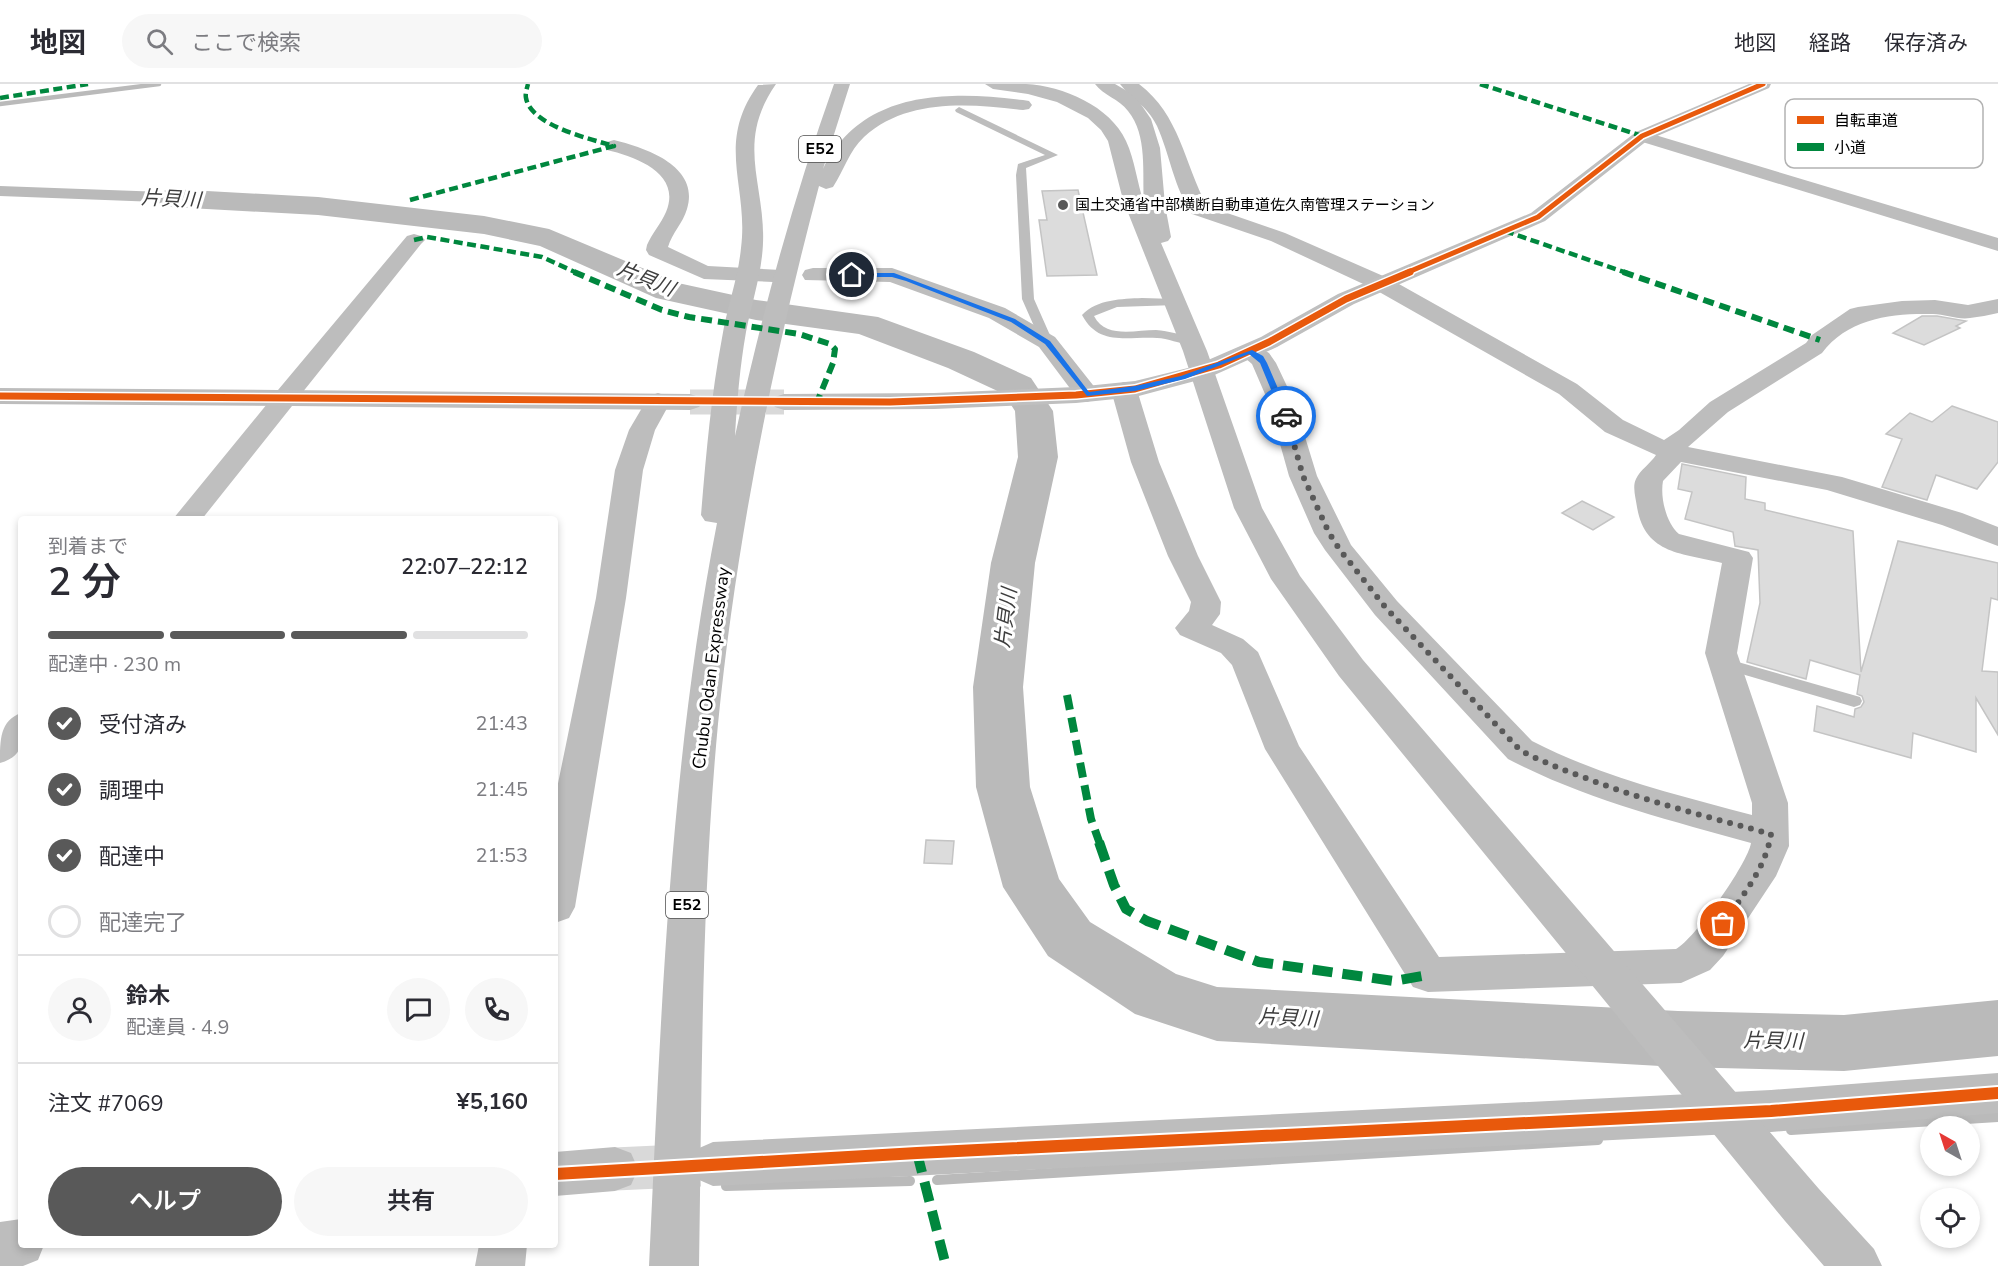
<!DOCTYPE html>
<html lang="ja">
<meta charset="utf-8">
<style>
:root{--surface:#fff;--page:#f7f7f7;--text:#2b2b33;--muted:#7c7c81;--line:#e1e1e2;--accent:#595959}
body{margin:0;font-family:"Nunito Sans","Noto Sans JP",sans-serif;background:var(--page);color:var(--text);height:100vh;display:flex;flex-direction:column;font-size:22px;white-space:nowrap}
*{box-sizing:border-box;margin:0}
p{font-size:20px;color:var(--muted)}
.icon{flex:none;width:33px;height:33px;fill:none;stroke:currentColor;stroke-width:2;stroke-linecap:round;stroke-linejoin:round}
.map{position:relative;flex:1;overflow:hidden}
.sheet{position:absolute;left:18px;top:432px;width:540px;height:732px;display:flex;flex-direction:column;background:var(--surface);border-radius:6px;box-shadow:0 3px 9px #0003}
.sheet>*{flex:none}
.needle{width:39px;rotate:321deg}
.buttons{position:absolute;left:1920px;top:1032px;display:grid;gap:12px}
.buttons a{display:grid;place-items:center;width:60px;height:60px;border-radius:50%;background:var(--surface);box-shadow:0 3px 9px #0003;font-size:30px}
.pin{position:absolute;display:grid;place-items:center;width:51px;height:51px;color:#fff;margin:-26px;border:3px solid #fff;border-radius:50%;box-shadow:0 2px 6px #0007}
.courier{position:absolute;display:grid;place-items:center;width:60px;height:60px;margin:-30px;border:4px solid #1a73e8;border-radius:50%;background:#fff;color:#222;box-shadow:0 2px 8px #0007}
.head em{font-style:normal;font-weight:600}
.head div{display:flex;flex-direction:column-reverse}
.head{display:flex;align-items:center;justify-content:space-between;height:102px;padding:0 30px}
h1{font-size:39px;font-weight:600;line-height:45px}
.bar{display:grid;grid-template-columns:repeat(4,1fr);gap:9px 6px;align-content:center;height:72px;padding:0 30px}
.bar i{height:8px;border-radius:4px;background:var(--line)}
.bar .active{background:var(--accent)}
.bar p{grid-column:span 4}
.line{display:flex;align-items:center;gap:15px;padding:0 30px;border-top:2px solid var(--line)}
.line div{flex:1}
.round{display:grid;place-items:center;flex:none;width:63px;height:63px;border-radius:32px;background:var(--page)}
ol{padding:0 30px;list-style:none}
li{display:flex;align-items:center;gap:18px;height:66px}
li p{margin-inline-start:auto}
li .icon{padding:6px;border-radius:50%;background:var(--accent);color:#fff;stroke-width:4}
li:last-child{color:var(--muted)}
li i{width:33px;height:33px;border:3px solid var(--line);border-radius:50%}
.cta{display:flex;gap:12px;margin-top:auto;padding:12px 30px}
.cta a{flex:1;height:69px;border-radius:36px;background:var(--accent);color:#fff;font-size:24px;font-weight:600;line-height:69px;text-align:center}
.cta a+a{background:var(--page);color:var(--text)}
header{display:flex;align-items:center;gap:36px;box-sizing:border-box;height:84px;padding:0 30px;background:var(--surface);border-bottom:2px solid var(--line)}
header strong{font-size:28px}
nav{display:flex;gap:33px;margin-inline-start:auto;font-size:21px}
.search{width:420px;height:54px;background:var(--page);display:flex;align-items:center;gap:15px;box-sizing:border-box;padding:0 21px;border-radius:33px;color:var(--muted);font-size:22px}
.map>svg:first-child{display:block}
.water{fill:#bababa}
.lines{fill:none;stroke-linecap:round;stroke-linejoin:round}
.stream-far1{stroke:#bababa;stroke-width:4.5}
.stream{stroke:#bababa;stroke-width:10}
.river{fill:#bababa;fill-rule:evenodd}
.building{fill:#dcdcdc;stroke:#c4c4c4;stroke-width:1.5}
.street-tunnel{stroke:#d9d9d9;stroke-width:43;stroke-dasharray:43 22;stroke-linecap:butt}
.secondary-tunnel{stroke:#d9d9d9;stroke-width:25;stroke-dasharray:25 13;stroke-linecap:butt}
.lane{fill:#bdbdbd;fill-rule:evenodd}
.street{fill:#bdbdbd;fill-rule:evenodd}
.secondary{fill:#bfbfbf;fill-rule:evenodd}
.highway{fill:#bdbdbd;fill-rule:evenodd}
.quiet-far3{stroke:#00873e;stroke-width:4.5;stroke-dasharray:9 4.5;stroke-linecap:butt}
.quiet-far2{stroke:#00873e;stroke-width:6;stroke-dasharray:11 6;stroke-linecap:butt}
.quiet-far1{stroke:#00873e;stroke-width:8;stroke-dasharray:15 8;stroke-linecap:butt}
.quiet{stroke:#00873e;stroke-width:10;stroke-dasharray:20 10;stroke-linecap:butt}
.cycleway-far2-casing{stroke:#fff;stroke-width:8}
.cycleway-far1-casing{stroke:#fff;stroke-width:10}
.cycleway-casing{stroke:#fff;stroke-width:16}
.cycleway-far2{stroke:#e8590c;stroke-width:5}
.cycleway-far1{stroke:#e8590c;stroke-width:7}
.cycleway{stroke:#e8590c;stroke-width:12}
.route{fill:#1a73e8}
.done{stroke:#595959;stroke-width:6;stroke-dasharray:0 10.8}
.poi-dot{fill:#595959;stroke:#fff;stroke-width:2}
.labels{text-anchor:middle;dominant-baseline:central;stroke-width:6;stroke-linejoin:round;paint-order:stroke}
.far-poi-label{font-size:15px;fill:#000;stroke:#fff;text-anchor:start}
.shield{fill:#fff;stroke:#4c4c4c;stroke-width:1.5}
.shield-label{font-size:16px;font-weight:bold;fill:#000}
.street-label{font-size:18px;fill:#000;stroke:#fff}
.water-label{font-size:20px;font-style:italic;fill:#3e3e3e;stroke:#fff}
.key{fill:#fff;stroke:#b2b2b2;stroke-width:1.5}
.key-label{font-size:16px;fill:#000}
</style>
<header>
<strong>地図</strong>
<div class="search"><svg class="icon" aria-label="search" viewBox="0 0 24 24"><circle cx="10" cy="10" r="6"/><path d="M15 15l6 6"/></svg>ここで検索</div>
<nav><a>地図</a><a>経路</a><a>保存済み</a></nav>
</header>
<div class="map">
<svg width="1998" height="1182" viewBox="0 0 1998 1182">
<rect width="100%" height="100%" fill="#fff"/>
<path class="water" d="M0,102L245,111L236,121L0,112Z"/>
<g class="lines">
<path class="stream-far1" d="M0,20L159,0"/>
<g class="stream">
<path d="M1791,1046L1998,1033"/>
<path d="M937,1096L1598,1056"/>
<path d="M726,1102L910,1097"/>
</g>
<path class="river" d="M171,105L318,113L484,132L549,145L678,199L756,216L878,233L974,268L1031,294L1053,327L1058,373L1035,479L1023,603L1030,703L1059,795L1090,838L1176,890L1217,903L1678,927L1844,931L1998,916V972L1844,987L1678,983L1217,957L1135,930L1048,872L1003,803L976,703L973,603L991,479L1018,373L1015,327L1004,310L948,284L859,250L756,236L656,214L540,162L484,150L318,131L171,123L160,120L156,114L160,108Z"/>
</g>
<g class="building">
<path d="M1078,106L1097,191L1047,192L1039,136H1047L1042,107Z"/>
<path d="M1922,232H1937L1966,237L1956,242L1960,244L1924,261L1893,249Z"/>
<path d="M1952,322L1998,338V378L1977,405L1936,391L1927,416L1882,403L1902,355L1886,350L1910,329L1932,338Z"/>
<path d="M1682,380L1746,393L1745,415L1765,419V426L1853,447L1861,588L1898,457L1998,479V516L1991,514L1982,587L1998,588V651L1976,614V668L1913,649L1911,674L1814,647L1817,622L1854,633L1855,625L1861,623L1864,618L1862,612L1857,610L1860,591L1810,576L1806,595L1747,578L1760,519L1758,466L1735,462L1733,448L1685,435L1692,408L1678,405Z"/>
<path d="M1582,417L1614,433L1593,446L1562,429Z"/>
<path d="M926,756L954,757L952,780L924,779Z"/>
</g>
<g class="lines">
<path class="street-tunnel" d="M615,1085L700,1081"/>
<path class="secondary-tunnel" d="M690,318H784"/>
<g class="lane">
<path d="M959,23L1058,71L1026,84L1034,215L1053,258L1051,261L1047,262L1041,258L1022,215L1016,91L1018,80L1045,71L956,28L955,26Z"/>
<path d="M1142,214L1176,215L1182,218L1176,221L1117,223L1094,232C1106,255 1135,246 1156,246C1169,247 1182,251 1194,254V260C1183,262 1169,254 1157,254C1128,252 1099,263 1082,231C1097,215 1122,215 1142,214Z"/>
<path d="M1724,574L1860,613L1862,617L1860,621L1854,623L1718,583L1716,579L1718,575Z"/>
</g>
<g class="street">
<path d="M1120,0H1139C1180,31 1184,79 1207,122L1285,149L1390,195L1577,300L1623,336L1664,356L1679,346L1710,318L1806,259L1812,251L1850,225L1858,223L1902,217L1935,216L1968,221L1998,215V229C1989,231 1979,233 1970,234C1958,236 1945,230 1933,230C1892,229 1848,234 1822,269L1728,328L1688,363L1842,393L1962,429L1998,443V462L1942,441L1827,406L1681,378L1663,397C1660,413 1666,439 1679,450L1749,468L1753,474L1737,569L1788,719L1789,762L1776,792L1723,872L1710,886L1681,899L1428,908L1413,903L1265,665L1232,581L1221,569L1180,551L1175,544L1189,527L1191,518L1168,472L1131,378L1111,306L1115,301L1124,298L1133,301L1137,306L1159,378L1198,472L1221,518L1220,530L1212,541L1243,555L1258,568L1299,662L1439,873L1676,865C1694,856 1748,779 1751,759C1668,736 1584,715 1508,675L1375,531L1325,466L1314,449L1289,392L1268,317L1252,280L1238,268L1241,263L1250,261L1259,263L1269,269L1276,279L1294,317L1317,392L1351,461L1397,517L1532,657C1602,693 1677,711 1752,731V719L1705,569L1722,479C1683,469 1645,471 1637,423C1636,415 1632,403 1636,395C1640,386 1651,379 1656,371L1605,348L1559,310L1374,205L1271,157L1192,130C1174,104 1170,71 1157,42C1146,20 1132,16 1120,0Z"/>
<path d="M1642,47L1998,154V167L1636,56L1633,52L1636,48Z"/>
<path d="M614,56C646,64 700,82 687,125C683,139 672,149 668,163L708,182L781,186L784,191L781,196L773,198L704,195L649,171L646,166L647,161C652,149 661,140 666,128C682,90 637,73 607,66L605,62L607,58Z"/>
<path d="M414,150L421,152L425,156L421,160L294,319L285,322L0,320V304L278,306L407,152Z"/>
<path d="M813,184H892L1005,224L1055,253L1100,310L1096,315L1087,318L1078,315L1039,263L989,234L890,198L805,196L802,191L805,186Z"/>
<path d="M658,309L667,312L671,317L655,346L643,386L626,514L575,823L569,834L555,839V714L596,514L615,386L629,346L649,312Z"/>
<path d="M1998,989V1029L1771,1048L713,1102L697,1095L690,1080L697,1065L713,1058L1771,1006Z"/>
<path d="M615,1063L631,1069L638,1085L631,1101L615,1107L555,1112V1068Z"/>
<path d="M21,1135V1161H44L38,1176L23,1182H0V1138Z"/>
<path d="M479,1161H527L525,1182H475Z"/>
</g>
<g class="secondary">
<path d="M1749,0H1771L1769,4L1648,56L1545,137L1354,220L1277,263L1210,293L1135,313L1076,319L934,325L784,326L775,323L771,318L775,313L784,310L934,309L1076,303L1135,297L1192,283L1261,253L1338,210L1531,129L1636,48Z"/>
<path d="M285,306L690,310L699,313L703,318L699,323L690,326L292,322L202,435H173L276,309Z"/>
<path d="M21,629C21,653 28,671 0,679C0,655 0,637 21,629Z"/>
</g>
<g class="highway">
<path d="M776,0C732,63 770,105 762,172C759,198 751,222 746,248C740,282 737,317 735,352C761,233 793,115 834,0H850L823,85C862,6 947,7 1023,16L1029,17L1032,21L1029,25L1023,26C970,20 907,14 864,53C849,67 844,86 833,103L826,105L819,102C772,279 736,459 718,640C701,820 702,1001 699,1182H649C661,933 669,685 717,439L705,437L701,431C706,372 711,312 722,254C727,223 738,195 741,164C749,102 715,60 758,1Z"/>
<path d="M985,0C998,0 1012,0 1026,0C1063,2 1110,22 1126,57C1135,76 1137,99 1144,119C1142,90 1148,51 1128,27C1119,15 1103,11 1095,0H1115L1127,7L1140,19L1151,35L1160,64L1165,121L1171,153L1168,157L1161,159L1207,267L1262,424L1300,492L1363,576L1819,1105L1874,1165L1882,1182H1824L1785,1137L1339,592L1271,495L1234,424L1183,267L1123,116L1108,57L1101,46L1088,34L1057,18L1028,10L993,5Z"/>
</g>
<g class="quiet-far3">
<path d="M1480,0L1642,52"/>
<path d="M0,14L88,0"/>
<path d="M410,116L614,62C591,55 531,42 526,14C525,10 527,4 528,0"/>
<path d="M1505,147L1627,189"/>
<path d="M414,156L427,153L542,173L577,189"/>
</g>
<g class="quiet-far2">
<path d="M574,188L662,226L689,233L799,250L830,260L835,265L833,279L817,318"/>
<path d="M1623,188L1820,256"/>
</g>
<path class="quiet-far1" d="M1067,611L1091,735L1100,760"/>
<g class="quiet">
<path d="M1099,758L1114,801L1126,825L1147,837L1259,878L1394,897L1428,891"/>
<path d="M917,1069L946,1182"/>
</g>
<g class="cycleway-far2-casing">
<path id="cycleway-far2" d="M1406,189L1538,133L1642,52L1763,0"/>
</g>
<g class="cycleway-far1-casing">
<path id="cycleway-far1" d="M0,312L890,318L1076,311L1135,305L1219,281L1269,258L1346,215L1410,188"/>
</g>
<g class="cycleway-casing">
<path id="cycleway" d="M555,1090L917,1069L1771,1027L1998,1009"/>
</g>
<use href="#cycleway-far2" class="cycleway-far2"/>
<use href="#cycleway-far1" class="cycleway-far1"/>
<use href="#cycleway" class="cycleway"/>
</g>
<path class="route" d="M850,189H894L1015,235L1050,257L1089,308L1135,302L1181,292L1252,266L1263,272L1267,279L1290,332L1286,334L1282,332L1260,279L1249,270L1185,295L1135,307L1087,312L1045,260L1011,238L906,197L892,193H852Z"/>
<g class="lines">
<path class="done" d="M1286,332L1303,392L1329,449L1340,466L1386,524L1520,666C1540,677 1561,685 1583,693C1644,717 1708,733 1771,750C1766,784 1742,812 1723,840"/>
</g>
<circle class="poi-dot" cx="1063" cy="121" r="6"/>
<g class="labels">
<g class="far-poi-label">
<text x="1075" y="121">国土交通省中部横断自動車道佐久南管理ステーション</text>
</g>
<g class="shield">
<rect x="799" y="52" width="42" height="26" rx="4.5"/>
<rect x="666" y="808" width="42" height="26" rx="4.5"/>
</g>
<g class="shield-label">
<text x="820" y="65">E52</text>
<text x="687" y="821">E52</text>
</g>
<g class="street-label">
<text transform="translate(711 584) rotate(-83)">Chubu Odan Expressway</text>
</g>
<g class="water-label">
<text transform="translate(171 115) rotate(3)">片貝川</text>
<text transform="translate(646 195) rotate(22)">片貝川</text>
<text transform="translate(1006 534) rotate(-83)">片貝川</text>
<text transform="translate(1288 934) rotate(3)">片貝川</text>
<text transform="translate(1773 957) rotate(1)">片貝川</text>
</g>
</g>
<rect x="1785" y="15" width="198" height="69" rx="9" class="key"/>
<rect x="1797" y="32" width="27" height="8" fill="#e8590c"/>
<rect x="1797" y="59" width="27" height="8" fill="#00873e"/>
<g class="key-label">
<text x="1834" y="42">自転車道</text>
<text x="1834" y="69">小道</text>
</g>
</svg>
<div class="buttons">
<a><svg class="needle" viewBox="-14 -14 28 28"><path d="M0-13l5 13h-10z" fill="#e53935"/><path d="M0 13l5-13h-10z" fill="#7c7c81"/></svg></a>
<a><svg class="icon" aria-label="locate" viewBox="0 0 24 24"><circle cx="12" cy="12" r="6"/><path d="M12 2v4M12 18v4M2 12h4M18 12h4"/></svg></a>
</div>
<div class="pin" style="left:1723px;top:840px;background:#ea580c"><svg class="icon" aria-label="bag" viewBox="0 0 24 24"><path d="M5 8h14l-1 12H6zM9 8a3 3 0 0 1 6 0"/></svg></div>
<div class="pin" style="left:852px;top:191px;background:#1f2937"><svg class="icon" aria-label="home" viewBox="0 0 24 24"><path d="M3 11l9-7 9 7M6 9v11h12V9"/></svg></div>
<div class="courier" style="left:1286px;top:332px"><svg class="icon" aria-label="car" viewBox="0 0 24 24"><path d="M5 17H2v-5l4-1 3-4h7l3 4 3 1v5h-3M9 17h6M6 11h13"/><circle cx="7" cy="17" r="2"/><circle cx="17" cy="17" r="2"/></svg></div>
<section class="sheet">
<div class="head"><div><h1>2 分</h1><p>到着まで</p></div><em>22:07–22:12</em></div>
<div class="bar"><i class="active"></i><i class="active"></i><i class="active"></i><i></i><p>配達中 · 230 m</p></div>
<ol>
<li><svg class="icon" aria-label="check" viewBox="0 0 24 24"><path d="M5 12l5 5 9-10"/></svg>受付済み<p>21:43</p></li>
<li><svg class="icon" aria-label="check" viewBox="0 0 24 24"><path d="M5 12l5 5 9-10"/></svg>調理中<p>21:45</p></li>
<li><svg class="icon" aria-label="check" viewBox="0 0 24 24"><path d="M5 12l5 5 9-10"/></svg>配達中<p>21:53</p></li>
<li><i></i>配達完了</li>
</ol>
<div class="line" style="height:108px"><a class="round"><svg class="icon" aria-label="person" viewBox="0 0 24 24"><circle cx="12" cy="8" r="4"/><path d="M4 21q1-7 8-7t8 7"/></svg></a><div><b>鈴木</b><p>配達員 · 4.9</p></div><a class="round"><svg class="icon" aria-label="chat" viewBox="0 0 24 24"><path d="M4 5h16v11H9l-5 4z"/></svg></a><a class="round"><svg class="icon" aria-label="phone" viewBox="0 0 24 24"><path d="M5 4h4l2 5-3 2q2 4 5 5l2-3 5 2v4C11 20 4 13 5 4z"/></svg></a></div>
<div class="line" style="height:78px"><div>注文 #7069</div><b>¥5,160</b></div>
<div class="cta"><a>ヘルプ</a><a>共有</a></div>
</section>
</div>
